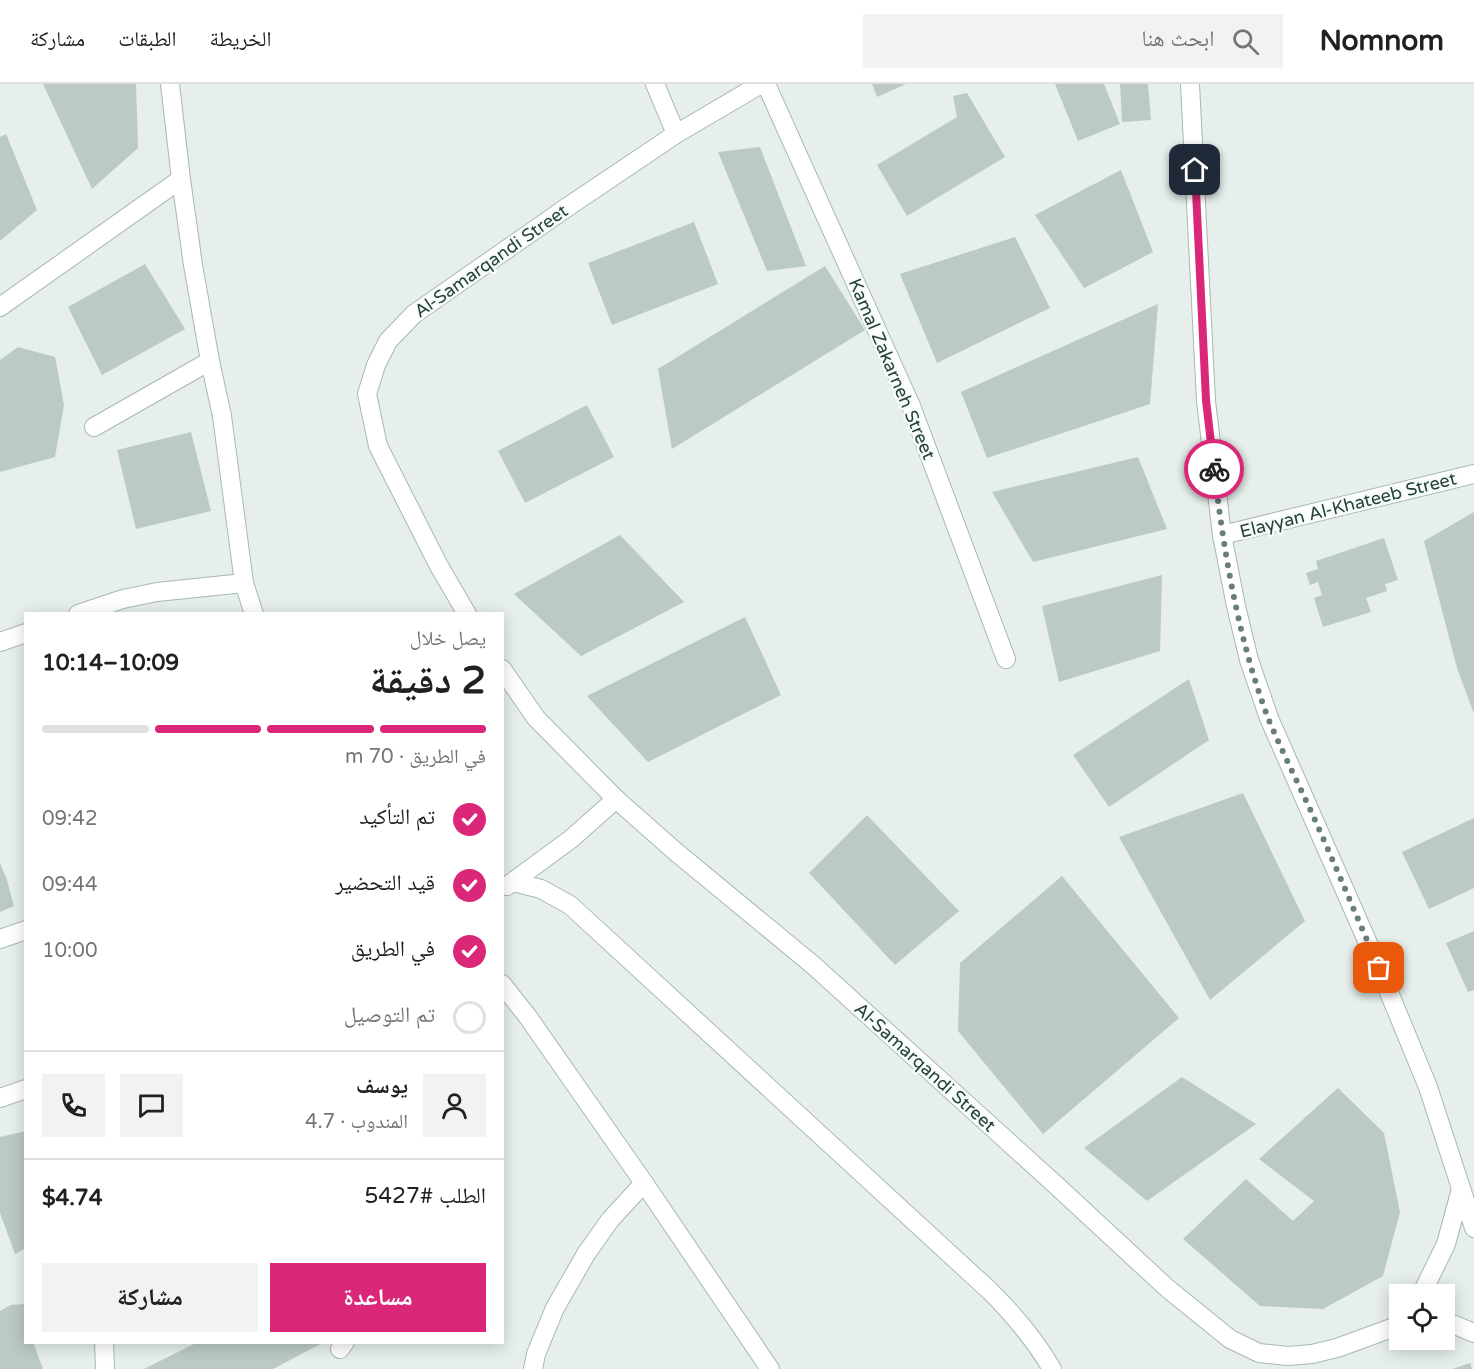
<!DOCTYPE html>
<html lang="ar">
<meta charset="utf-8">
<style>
:root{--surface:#fff;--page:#f2f2f2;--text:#202124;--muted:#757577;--line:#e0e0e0;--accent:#db2777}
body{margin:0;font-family:"Varela Round","Noto Naskh Arabic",sans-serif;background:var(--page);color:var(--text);direction:rtl;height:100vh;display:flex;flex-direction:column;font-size:22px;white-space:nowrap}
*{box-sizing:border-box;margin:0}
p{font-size:20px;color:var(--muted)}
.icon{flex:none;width:33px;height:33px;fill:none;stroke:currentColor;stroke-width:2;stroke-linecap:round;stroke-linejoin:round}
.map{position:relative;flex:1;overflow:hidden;direction:ltr}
.drawer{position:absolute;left:24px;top:528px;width:480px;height:732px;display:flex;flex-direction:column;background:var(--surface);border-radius:0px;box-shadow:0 3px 15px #0003;direction:rtl}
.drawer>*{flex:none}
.tools{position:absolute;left:1389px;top:1200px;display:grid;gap:12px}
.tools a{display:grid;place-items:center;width:66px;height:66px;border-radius:0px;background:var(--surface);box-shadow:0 3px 15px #0003;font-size:30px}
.pin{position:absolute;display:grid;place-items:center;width:51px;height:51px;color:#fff;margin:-26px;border-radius:12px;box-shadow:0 3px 9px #0006}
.courier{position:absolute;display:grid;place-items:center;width:60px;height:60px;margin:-30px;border:4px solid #db2777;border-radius:50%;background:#fff;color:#222;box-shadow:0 2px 8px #0007}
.summary em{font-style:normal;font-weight:700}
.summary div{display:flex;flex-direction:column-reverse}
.summary{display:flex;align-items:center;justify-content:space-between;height:102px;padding:0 18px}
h1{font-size:39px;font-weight:700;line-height:45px}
.bar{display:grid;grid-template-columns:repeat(4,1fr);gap:9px 6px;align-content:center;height:72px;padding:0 18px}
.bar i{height:8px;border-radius:4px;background:var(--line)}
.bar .current{background:var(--accent)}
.bar p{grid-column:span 4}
.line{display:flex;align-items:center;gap:15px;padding:0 18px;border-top:2px solid var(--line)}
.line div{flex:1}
.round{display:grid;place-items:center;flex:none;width:63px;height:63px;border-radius:0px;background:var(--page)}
ol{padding:0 18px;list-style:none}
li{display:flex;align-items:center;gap:18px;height:66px}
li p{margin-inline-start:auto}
li .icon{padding:6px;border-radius:50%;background:var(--accent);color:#fff;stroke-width:4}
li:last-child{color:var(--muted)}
li i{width:33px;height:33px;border:3px solid var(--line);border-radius:50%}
.button{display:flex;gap:12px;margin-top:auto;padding:12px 18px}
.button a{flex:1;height:69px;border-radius:0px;background:var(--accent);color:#fff;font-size:24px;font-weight:700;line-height:69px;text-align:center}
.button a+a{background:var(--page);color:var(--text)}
header{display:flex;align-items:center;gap:36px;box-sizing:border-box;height:84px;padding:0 30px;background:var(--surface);border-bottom:2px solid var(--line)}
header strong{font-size:28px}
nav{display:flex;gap:33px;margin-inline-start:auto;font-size:21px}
.search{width:420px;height:54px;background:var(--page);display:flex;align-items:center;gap:15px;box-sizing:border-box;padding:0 21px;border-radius:0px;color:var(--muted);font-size:22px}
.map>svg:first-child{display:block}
.building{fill:#bbcac4}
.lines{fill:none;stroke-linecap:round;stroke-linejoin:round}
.street-casing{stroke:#a8b8b2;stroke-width:20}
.street{stroke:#fff;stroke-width:18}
.done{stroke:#687f78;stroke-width:6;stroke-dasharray:0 10.8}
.route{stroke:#db2777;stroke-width:8}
.labels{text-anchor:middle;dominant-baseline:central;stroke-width:5;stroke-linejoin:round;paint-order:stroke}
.street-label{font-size:18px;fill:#24423a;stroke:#f7fbf9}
</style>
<header>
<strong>Nomnom</strong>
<div class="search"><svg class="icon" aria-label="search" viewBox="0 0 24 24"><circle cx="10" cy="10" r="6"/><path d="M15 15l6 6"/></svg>ابحث هنا</div>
<nav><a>الخريطة</a><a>الطبقات</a><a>مشاركة</a></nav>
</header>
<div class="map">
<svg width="1474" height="1285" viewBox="0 0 1474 1285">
<rect width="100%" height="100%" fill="#e6efeb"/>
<g class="building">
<path d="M43,0H136L138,64L92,105Z"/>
<path d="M872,0H906L877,13Z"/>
<path d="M1055,0H1104L1120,40L1078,57Z"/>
<path d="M1120,0H1148L1151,36L1122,38Z"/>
<path d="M967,9L1005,73L907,132L877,81L957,33L953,12Z"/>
<path d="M6,50L37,126L0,157V53Z"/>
<path d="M760,63L806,182L767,187L718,68Z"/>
<path d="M1121,86L1153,168L1084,204L1035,131Z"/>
<path d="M694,138L718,200L612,241L588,179Z"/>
<path d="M1015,153L1050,224L937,279L900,190Z"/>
<path d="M145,180L185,245L102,291L68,223Z"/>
<path d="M825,182L865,246L672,365L658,285Z"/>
<path d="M1158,220L1150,320L987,374L961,308Z"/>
<path d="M18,263L55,273L64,321L55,373L0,388V276Z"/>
<path d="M587,321L614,373L525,419L498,367Z"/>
<path d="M191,348L211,427L136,445L117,366Z"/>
<path d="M1138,373L1167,445L1033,478L992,408Z"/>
<path d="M1474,428V630L1457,584L1424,457Z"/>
<path d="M620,451L684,518L581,572L514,510Z"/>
<path d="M1384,454L1398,496L1385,500L1387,507L1366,514L1371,528L1323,543L1314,514L1322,511L1318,498L1310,501L1306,489L1318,485L1316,477Z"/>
<path d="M1162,491L1160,567L1059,598L1042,522Z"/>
<path d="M745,533L781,611L648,678L587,612Z"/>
<path d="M1189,595L1209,656L1109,723L1073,671Z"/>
<path d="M1243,709L1305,837L1210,916L1119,753Z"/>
<path d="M867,731L959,827L895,881L809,789Z"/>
<path d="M1474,734V804L1429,825L1402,768Z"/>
<path d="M0,779L7,796L14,822L0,828Z"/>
<path d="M1062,792L1179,934L1043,1050L958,947L960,879Z"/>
<path d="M1474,847V906L1468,908L1446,859Z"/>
<path d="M1182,993L1256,1040L1147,1117L1084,1064Z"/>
<path d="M1338,1004L1384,1049L1400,1128L1383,1192L1323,1225L1260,1222L1183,1155L1246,1095L1293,1137L1314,1117L1259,1075Z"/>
<path d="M26,1047V1164L15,1170L0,1129V1053Z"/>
<path d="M26,1220V1258H33L43,1285H0V1227L11,1221Z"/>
<path d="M198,1258H324L273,1285H144Z"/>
<path d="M1470,1279L1472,1285H1452Z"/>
</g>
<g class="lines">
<g class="street-casing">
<g id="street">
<path d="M170,0L181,95L193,181L210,277L222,332L244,499L254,530"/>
<path d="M655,0L676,50"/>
<path d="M766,0L911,322L1006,575"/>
<path d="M1190,0L1206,317L1222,451L1236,522L1249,576L1269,634L1379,884L1428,1003L1474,1144"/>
<path d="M0,223L181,95"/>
<path d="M94,343L210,277"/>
<path d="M1222,451L1474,390"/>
<path d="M78,530L123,515L157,508L244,499"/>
<path d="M467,530L439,482L378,362L367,310L376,281L388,257L414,230L566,124L676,50L761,0"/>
<path d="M0,558L26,549"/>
<path d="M502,585L536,634L616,715L676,768L813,881L1058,1103L1167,1204L1230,1255L1259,1269L1288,1272L1312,1270L1337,1264L1400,1241"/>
<path d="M513,798L541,805L570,821L990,1207C1014,1231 1035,1256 1052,1285"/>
<path d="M507,802L571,755L616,715"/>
<path d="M0,855L26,846"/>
<path d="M502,900L528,933L644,1099L770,1285"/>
<path d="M0,1014L26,1005"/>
<path d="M1419,1210L1424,1205L1446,1160L1461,1105"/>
<path d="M1444,1239L1455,1241L1474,1249"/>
<path d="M104,1258L105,1285"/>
<path d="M340,1265L345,1258"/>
<path d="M533,1285L536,1270L555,1224L586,1170L610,1136L644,1099"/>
</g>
</g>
<use href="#street" class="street"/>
</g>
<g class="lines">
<path class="done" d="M1214,385C1224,469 1238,554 1268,634C1281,665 1296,695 1310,725C1334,778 1356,831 1379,884"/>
<path class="route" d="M1195,86L1206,316L1214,385"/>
</g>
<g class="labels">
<g class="street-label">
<text transform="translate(491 177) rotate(-35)">Al-Samarqandi Street</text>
<text transform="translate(892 285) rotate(67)">Kamal Zakarneh Street</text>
<text transform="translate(1348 421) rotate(-14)">Elayyan Al-Khateeb Street</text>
<text transform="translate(925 983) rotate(42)">Al-Samarqandi Street</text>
</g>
</g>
</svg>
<div class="tools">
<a><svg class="icon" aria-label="locate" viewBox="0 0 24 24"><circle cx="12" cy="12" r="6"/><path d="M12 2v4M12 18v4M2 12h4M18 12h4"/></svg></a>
</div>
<div class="pin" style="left:1379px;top:884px;background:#ea580c"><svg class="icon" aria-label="bag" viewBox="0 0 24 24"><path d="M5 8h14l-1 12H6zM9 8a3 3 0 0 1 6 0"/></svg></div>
<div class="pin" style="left:1195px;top:86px;background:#1f2937"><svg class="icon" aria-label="home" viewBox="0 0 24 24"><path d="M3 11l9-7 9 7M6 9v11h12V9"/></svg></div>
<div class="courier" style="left:1214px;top:385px"><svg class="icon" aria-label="bike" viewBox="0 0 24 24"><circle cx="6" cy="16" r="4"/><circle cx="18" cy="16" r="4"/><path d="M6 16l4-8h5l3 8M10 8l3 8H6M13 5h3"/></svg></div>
<section class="drawer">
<div class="summary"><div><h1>2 دقيقة</h1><p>يصل خلال</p></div><em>10:09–10:14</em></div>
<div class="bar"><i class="current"></i><i class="current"></i><i class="current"></i><i></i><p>في الطريق · 70 m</p></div>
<ol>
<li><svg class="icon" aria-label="check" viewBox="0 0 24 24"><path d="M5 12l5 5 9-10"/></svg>تم التأكيد<p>09:42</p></li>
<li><svg class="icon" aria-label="check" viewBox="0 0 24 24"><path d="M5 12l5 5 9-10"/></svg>قيد التحضير<p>09:44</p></li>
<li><svg class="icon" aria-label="check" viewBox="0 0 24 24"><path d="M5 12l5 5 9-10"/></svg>في الطريق<p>10:00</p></li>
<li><i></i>تم التوصيل</li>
</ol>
<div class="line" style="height:108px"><a class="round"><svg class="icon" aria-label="person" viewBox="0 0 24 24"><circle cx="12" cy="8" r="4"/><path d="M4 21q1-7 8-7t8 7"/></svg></a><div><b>يوسف</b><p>المندوب · 4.7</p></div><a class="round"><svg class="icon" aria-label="chat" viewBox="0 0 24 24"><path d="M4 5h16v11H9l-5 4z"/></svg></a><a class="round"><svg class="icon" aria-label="phone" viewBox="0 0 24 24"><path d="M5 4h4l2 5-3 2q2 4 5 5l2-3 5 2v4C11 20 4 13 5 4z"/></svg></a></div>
<div class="line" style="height:78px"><div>الطلب #5427</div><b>$4.74</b></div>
<div class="button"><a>مساعدة</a><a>مشاركة</a></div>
</section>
</div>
